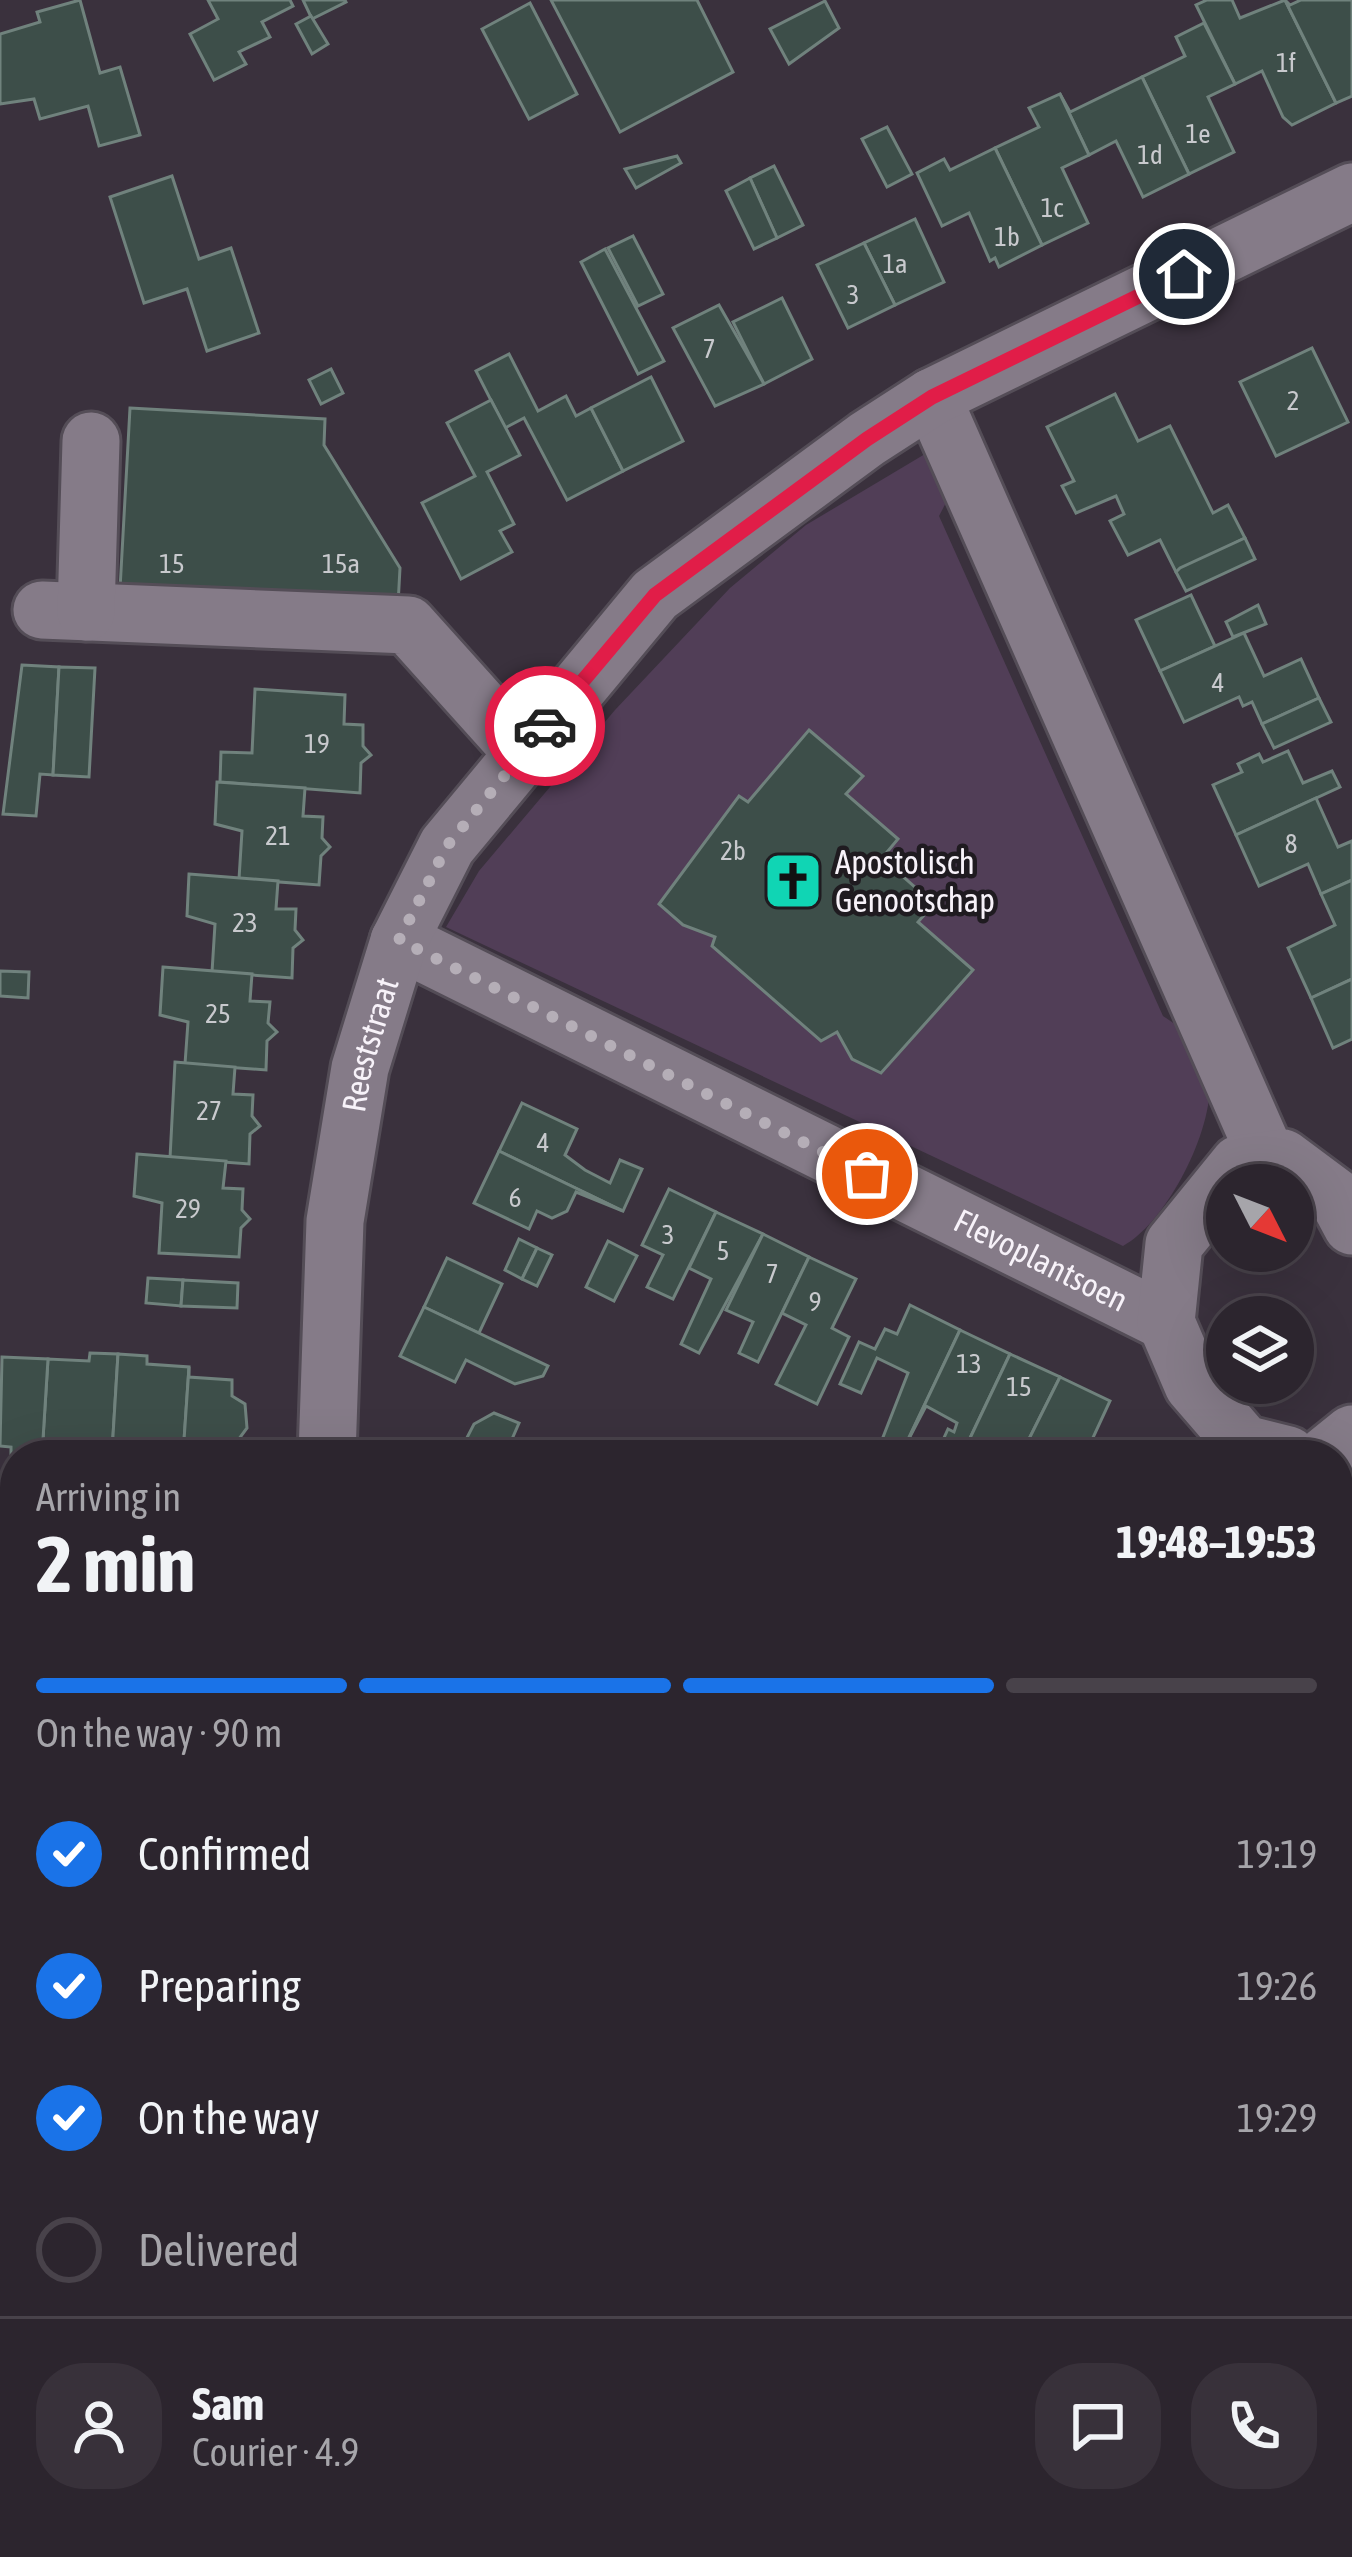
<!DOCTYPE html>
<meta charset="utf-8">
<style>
:root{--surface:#2c252e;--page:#38313a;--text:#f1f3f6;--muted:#a6a5aa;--line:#48424a;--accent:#1a73e8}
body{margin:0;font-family:"Asap Condensed",sans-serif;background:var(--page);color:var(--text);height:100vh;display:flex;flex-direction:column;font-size:45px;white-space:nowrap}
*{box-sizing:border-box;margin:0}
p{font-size:39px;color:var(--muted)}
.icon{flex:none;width:66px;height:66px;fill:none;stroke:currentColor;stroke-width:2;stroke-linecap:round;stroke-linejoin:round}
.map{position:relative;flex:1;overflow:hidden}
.details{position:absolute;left:0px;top:1440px;width:1353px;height:1119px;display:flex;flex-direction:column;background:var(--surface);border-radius:48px 48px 0 0;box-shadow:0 12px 48px #0002,0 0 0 3px var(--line)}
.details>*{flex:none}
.needle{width:78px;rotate:132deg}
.fabs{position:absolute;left:1206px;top:1164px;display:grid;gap:24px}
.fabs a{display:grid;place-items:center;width:108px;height:108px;border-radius:50%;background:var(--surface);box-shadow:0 12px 48px #0002,0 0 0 3px var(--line);font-size:60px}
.pin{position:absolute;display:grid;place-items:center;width:102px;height:102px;color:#fff;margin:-51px;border:6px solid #fff;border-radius:50%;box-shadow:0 3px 12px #0007}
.courier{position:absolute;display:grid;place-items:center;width:120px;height:120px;margin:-60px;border:9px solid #e11d48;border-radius:50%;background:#fff;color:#222;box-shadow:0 3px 15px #0007}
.summary em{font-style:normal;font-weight:700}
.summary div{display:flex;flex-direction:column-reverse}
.summary{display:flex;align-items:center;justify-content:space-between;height:204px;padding:0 36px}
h1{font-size:78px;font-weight:700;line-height:90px}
.bar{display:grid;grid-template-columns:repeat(4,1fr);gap:18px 12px;align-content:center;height:144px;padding:0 36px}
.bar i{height:15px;border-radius:9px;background:var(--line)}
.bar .current{background:var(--accent)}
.bar p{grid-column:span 4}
.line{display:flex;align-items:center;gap:30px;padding:0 36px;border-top:3px solid var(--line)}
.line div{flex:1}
.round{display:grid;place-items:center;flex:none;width:126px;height:126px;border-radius:48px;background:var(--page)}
ol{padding:0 36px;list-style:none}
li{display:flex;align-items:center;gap:36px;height:132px}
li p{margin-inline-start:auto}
li .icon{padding:12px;border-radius:50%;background:var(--accent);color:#fff;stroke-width:4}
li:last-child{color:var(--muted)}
li i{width:66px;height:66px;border:6px solid var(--line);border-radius:50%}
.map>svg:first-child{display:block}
.built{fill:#483c4c}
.green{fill:#513e57}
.building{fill:#3d4e49;stroke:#70827d;stroke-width:3}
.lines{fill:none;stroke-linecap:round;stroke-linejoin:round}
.minor-casing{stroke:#544d57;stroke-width:63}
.minor{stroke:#857b88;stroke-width:57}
.done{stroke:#b5aeb7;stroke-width:12;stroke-dasharray:0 21.6}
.route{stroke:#e11d48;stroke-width:15}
.labels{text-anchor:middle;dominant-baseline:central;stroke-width:9;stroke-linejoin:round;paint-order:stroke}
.number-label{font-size:27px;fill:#c8c9cd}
.poi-label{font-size:33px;fill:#f7f2f9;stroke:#1f1b20;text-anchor:start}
.street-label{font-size:33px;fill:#f7f2f9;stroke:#1f1b20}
</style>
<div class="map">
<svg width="1352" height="2557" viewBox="0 0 1352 2557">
<rect width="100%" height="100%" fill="#3a313d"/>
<path class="built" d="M0,1589L15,1590V2167L0,2194Z"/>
<g class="green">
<path d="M925,454L950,495L939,516L1163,1016C1174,1024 1194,1034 1201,1046C1234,1097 1171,1221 1123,1246L446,927L479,871L615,710L730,588L806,525Z"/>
<path d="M5,2201L15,2206V2544H594L617,2557H0V2212Z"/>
</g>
<g class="building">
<path d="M80,0L100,73L120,67L140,135L99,146L88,106L40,119L34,99L0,104V34L40,22L37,12Z"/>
<path d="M208,0H290L293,6L262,22L270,37L239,52L246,64L214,80L190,34L218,19Z"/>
<path d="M303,0H345L346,2L312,19Z"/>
<path d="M551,0H697L733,72L620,132Z"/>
<path d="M1207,0H1232L1240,18L1285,0L1336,103L1292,125L1283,117L1262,71L1235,84L1196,5Z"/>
<path d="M1285,0L1290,5L1301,0H1352V96L1336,103Z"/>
<path d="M825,1L839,28L789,64L770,29Z"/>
<path d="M530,3L577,94L529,119L482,29Z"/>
<path d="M311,16L328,44L312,54L296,24Z"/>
<path d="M1204,23L1235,84L1208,97L1234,152L1189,174L1142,77L1185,56L1176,37Z"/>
<path d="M1142,77L1189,174L1143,197L1116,141L1089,155L1060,94L1070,112Z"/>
<path d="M1060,94L1089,155L1062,168L1088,223L1042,245L995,148L1039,127L1029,108Z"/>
<path d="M887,127L912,174L887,187L862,139Z"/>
<path d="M995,148L1042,245L999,267L995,258L990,261L969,213L942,226L917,173L944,159L950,170Z"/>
<path d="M677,156L681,163L636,188L625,169Z"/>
<path d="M774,166L803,225L777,238L750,178Z"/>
<path d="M172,176L199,259L231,248L259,333L207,351L187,289L144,303L110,197Z"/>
<path d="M750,178L777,238L754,249L726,191Z"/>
<path d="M915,219L944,282L895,305L864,243Z"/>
<path d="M633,236L663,294L638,306L608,248Z"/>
<path d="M864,243L895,305L848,328L817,265Z"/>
<path d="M605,249L664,361L638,374L581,262Z"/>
<path d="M782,298L812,359L764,384L733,322Z"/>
<path d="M719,305L764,384L715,406L673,328Z"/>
<path d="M1312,348L1348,422L1276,456L1240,382Z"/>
<path d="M509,354L538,411L566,396L576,416L591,408L623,471L567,500L524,418L505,428L476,371Z"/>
<path d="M331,369L343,393L321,404L309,380Z"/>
<path d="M651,377L683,441L623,471L591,408Z"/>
<path d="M1115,394L1138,441L1170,426L1213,513L1228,505L1245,538L1176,572L1160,540L1128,555L1110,521L1124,514L1116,496L1076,513L1062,486L1074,481L1047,427Z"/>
<path d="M491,400L520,455L487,472L514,524L500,531L512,552L461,579L422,503L475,476L447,423Z"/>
<path d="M130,408L325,419L324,445L400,568L398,605L120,589Z"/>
<path d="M1245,538L1255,559L1186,591L1176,572L1180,568Z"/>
<path d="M1191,595L1215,646L1160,671L1136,620Z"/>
<path d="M1258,605L1266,624L1233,637L1226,622Z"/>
<path d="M1244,633L1264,676L1301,659L1319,698L1262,724L1252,702L1243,706L1239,697L1184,722L1160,671Z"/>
<path d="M22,665L59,667L53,775L40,774L36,816L3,814Z"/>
<path d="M59,667L95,668L89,777L53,775Z"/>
<path d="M255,689L345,695L344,724L363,725V746L371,755L361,763L360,793L220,782L221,752L252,753Z"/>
<path d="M1319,698L1331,722L1274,748L1262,724Z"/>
<path d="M809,730L863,776L846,794L898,839L882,858L934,904L918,922L973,970L881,1073L852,1059L837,1032L821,1041L712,946L715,937L683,925L659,904L739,796L748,802Z"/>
<path d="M1288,751L1303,783L1332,771L1340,787L1236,835L1213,785L1242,772L1238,764L1259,754L1263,762Z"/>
<path d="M217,782L305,788L303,816L323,817L322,838L330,847L321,856L319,885L239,879L242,831L215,824Z"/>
<path d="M1316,798L1338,847L1352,841V880L1321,894L1308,864L1259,886L1236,835Z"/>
<path d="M189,874L278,881L276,909H296L295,930L303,940L293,948L292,978L212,972L215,924L187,916Z"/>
<path d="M1352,880V979L1311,998L1288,948L1335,925L1321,894Z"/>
<path d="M163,967L252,974L250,1001L270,1002L268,1023L277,1032L267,1041L266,1070L185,1064L188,1022L160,1015Z"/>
<path d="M0,971L29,972L28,998L0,996Z"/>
<path d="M1352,979V1039L1333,1048L1311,998Z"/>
<path d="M175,1062L235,1067L233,1094L253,1095L252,1116L260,1126L250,1134L249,1164L170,1158Z"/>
<path d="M522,1103L577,1129L565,1155L585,1170L610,1183L620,1160L642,1169L623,1211L499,1151Z"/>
<path d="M499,1151L623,1211L576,1192L567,1211L552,1218L537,1211L529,1229L474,1203Z"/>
<path d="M137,1154L226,1161L223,1188L243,1189L242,1210L250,1219L241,1228L239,1257L159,1253L162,1203L134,1196Z"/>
<path d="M669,1189L716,1212L673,1299L647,1287L663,1255L642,1245Z"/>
<path d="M716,1212L763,1234L699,1353L681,1344L711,1279L689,1268Z"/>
<path d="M763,1234L809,1257L758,1362L739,1353L753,1322L726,1310Z"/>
<path d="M519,1239L537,1248L522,1279L505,1270Z"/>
<path d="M608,1241L637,1256L614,1301L586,1287Z"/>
<path d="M537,1248L552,1255L537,1286L522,1279Z"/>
<path d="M809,1257L856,1279L832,1328L849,1337L817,1404L776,1384L806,1325L782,1313Z"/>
<path d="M447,1258L502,1284L479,1333L424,1307Z"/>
<path d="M148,1278L183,1280L181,1306L146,1303Z"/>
<path d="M183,1280L238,1283L237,1308L181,1306Z"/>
<path d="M910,1305L960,1330L901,1455H888L878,1450L908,1373L877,1358L861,1393L840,1384L859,1342L875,1349L885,1329L897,1334Z"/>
<path d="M424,1307L548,1366L543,1376L515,1384L466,1360L455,1382L400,1356Z"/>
<path d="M960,1330L1010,1354L962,1455L938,1451L948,1429L954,1432L957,1423L926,1406L903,1450Z"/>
<path d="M90,1353L118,1354L112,1452L42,1455L48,1359L89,1361Z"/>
<path d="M118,1354L147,1356V1364L189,1367L183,1455L112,1452Z"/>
<path d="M1010,1354L1060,1377L1021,1455H1001L970,1440L962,1455Z"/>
<path d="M2,1357L48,1359L42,1455L11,1457V1447L0,1446Z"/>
<path d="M189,1367V1377L232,1380V1396L245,1404L247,1428L236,1443L229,1442L228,1455H183Z"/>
<path d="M1060,1377L1110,1401L1085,1455H1021Z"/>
<path d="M494,1413L519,1423L505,1455H458L474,1424Z"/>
<path d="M1338,1566L1352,1572L1338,1610Z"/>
<path d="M1352,1580V1663L1338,1657V1610Z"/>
<path d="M1338,1748L1352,1755L1348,1779L1338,1774Z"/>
<path d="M1338,1827L1352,1834L1344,1864L1352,1867V1888L1338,1882Z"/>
<path d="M0,1835L15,1842V2080L0,2072Z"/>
<path d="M1352,1906V1963L1338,1956V1935Z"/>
<path d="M1352,2169V2244L1338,2237V2198Z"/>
<path d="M1352,2395V2433L1338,2426Z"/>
<path d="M1338,2426L1352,2433V2477L1338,2470Z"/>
<path d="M1338,2470L1352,2477V2523L1338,2515Z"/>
<path d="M665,2544H675L690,2552L687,2557H658Z"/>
<path d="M847,2544H1141L1155,2557H840Z"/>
</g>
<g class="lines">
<g class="minor-casing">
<g id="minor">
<path d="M932,397L1268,1160"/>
<path d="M42,610L408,625L523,753"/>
<path d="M86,612L91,441"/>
<path id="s1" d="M399,941L1166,1322"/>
<path id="s2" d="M327,1455L335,1221L360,1068L399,941L447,846L655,595L867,439L932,397L1352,192"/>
<path d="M1288,1455L1244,1444L1193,1385L1166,1322L1174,1244L1239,1164L1283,1158L1337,1198L1352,1226"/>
<path d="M1326,1455L1352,1434"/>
<path d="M0,1553L15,1554"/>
<path d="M1338,2047L1352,2053"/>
<path d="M14,2168H15"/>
<path d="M1303,2544L1328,2557"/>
</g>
</g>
<use href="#minor" class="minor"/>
</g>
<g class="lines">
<path class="done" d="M545,726L447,846L399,940L867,1174"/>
<path class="route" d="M545,726L655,595L867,439L932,397L1184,274"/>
</g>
<defs>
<g id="church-square" transform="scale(3)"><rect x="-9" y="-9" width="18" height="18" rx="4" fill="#10d5b4" stroke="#1f1b20"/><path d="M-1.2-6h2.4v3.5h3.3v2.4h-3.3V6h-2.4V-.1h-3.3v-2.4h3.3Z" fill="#111"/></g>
</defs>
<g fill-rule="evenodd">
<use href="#church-square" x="793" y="881"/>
</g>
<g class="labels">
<g class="number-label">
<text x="1286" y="62">1f</text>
<text x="1198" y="133">1e</text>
<text x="1150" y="154">1d</text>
<text x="1052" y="207">1c</text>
<text x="1007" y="236">1b</text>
<text x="895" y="263">1a</text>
<text x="853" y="294">3</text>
<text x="709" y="348">7</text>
<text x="1293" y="400">2</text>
<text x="172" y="563">15</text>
<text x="341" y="563">15a</text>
<text x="1218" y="682">4</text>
<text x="317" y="743">19</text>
<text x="278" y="835">21</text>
<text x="1291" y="843">8</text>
<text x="733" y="850">2b</text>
<text x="245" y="922">23</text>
<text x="218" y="1013">25</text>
<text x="209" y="1110">27</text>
<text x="543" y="1142">4</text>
<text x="515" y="1197">6</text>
<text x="188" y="1208">29</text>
<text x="668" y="1234">3</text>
<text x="723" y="1250">5</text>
<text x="772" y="1273">7</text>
<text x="815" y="1301">9</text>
<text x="969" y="1363">13</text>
<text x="1019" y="1386">15</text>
</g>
<g class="poi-label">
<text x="835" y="862">Apostolisch<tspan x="835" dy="38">Genootschap</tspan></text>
</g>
<g class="street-label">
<text stroke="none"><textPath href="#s2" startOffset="414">Reeststraat</textPath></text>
<text stroke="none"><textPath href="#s1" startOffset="717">Flevoplantsoen</textPath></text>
</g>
</g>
</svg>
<div class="fabs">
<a><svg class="needle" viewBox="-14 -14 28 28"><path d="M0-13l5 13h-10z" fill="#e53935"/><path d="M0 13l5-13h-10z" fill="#a6a5aa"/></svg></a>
<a><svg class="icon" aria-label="layers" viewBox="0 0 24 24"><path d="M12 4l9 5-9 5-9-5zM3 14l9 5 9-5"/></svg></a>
</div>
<div class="pin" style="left:867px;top:1174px;background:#ea580c"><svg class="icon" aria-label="bag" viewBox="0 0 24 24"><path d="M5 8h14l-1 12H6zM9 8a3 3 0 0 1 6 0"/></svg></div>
<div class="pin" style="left:1184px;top:274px;background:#1f2937"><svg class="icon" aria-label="home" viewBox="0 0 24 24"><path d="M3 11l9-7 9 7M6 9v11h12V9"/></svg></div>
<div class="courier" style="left:545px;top:726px"><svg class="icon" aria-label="car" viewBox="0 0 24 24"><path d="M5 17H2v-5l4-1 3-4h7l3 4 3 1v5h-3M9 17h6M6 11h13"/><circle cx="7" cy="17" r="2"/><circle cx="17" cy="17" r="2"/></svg></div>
<section class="details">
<div class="summary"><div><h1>2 min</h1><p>Arriving in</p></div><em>19:48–19:53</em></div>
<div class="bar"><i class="current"></i><i class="current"></i><i class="current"></i><i></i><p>On the way · 90 m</p></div>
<ol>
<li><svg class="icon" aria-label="check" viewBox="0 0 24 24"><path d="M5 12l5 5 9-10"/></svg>Confirmed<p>19:19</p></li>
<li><svg class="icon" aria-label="check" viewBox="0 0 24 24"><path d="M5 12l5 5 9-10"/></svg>Preparing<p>19:26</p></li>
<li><svg class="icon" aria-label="check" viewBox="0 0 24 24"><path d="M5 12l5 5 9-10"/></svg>On the way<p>19:29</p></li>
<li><i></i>Delivered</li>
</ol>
<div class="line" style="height:216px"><a class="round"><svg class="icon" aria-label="person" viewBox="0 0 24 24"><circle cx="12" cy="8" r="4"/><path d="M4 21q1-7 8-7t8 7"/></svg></a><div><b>Sam</b><p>Courier · 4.9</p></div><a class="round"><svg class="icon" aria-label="chat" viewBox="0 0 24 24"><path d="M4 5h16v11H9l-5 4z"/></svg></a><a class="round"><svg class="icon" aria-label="phone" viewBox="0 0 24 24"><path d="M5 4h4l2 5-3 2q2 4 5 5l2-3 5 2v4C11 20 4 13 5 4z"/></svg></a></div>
</section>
</div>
